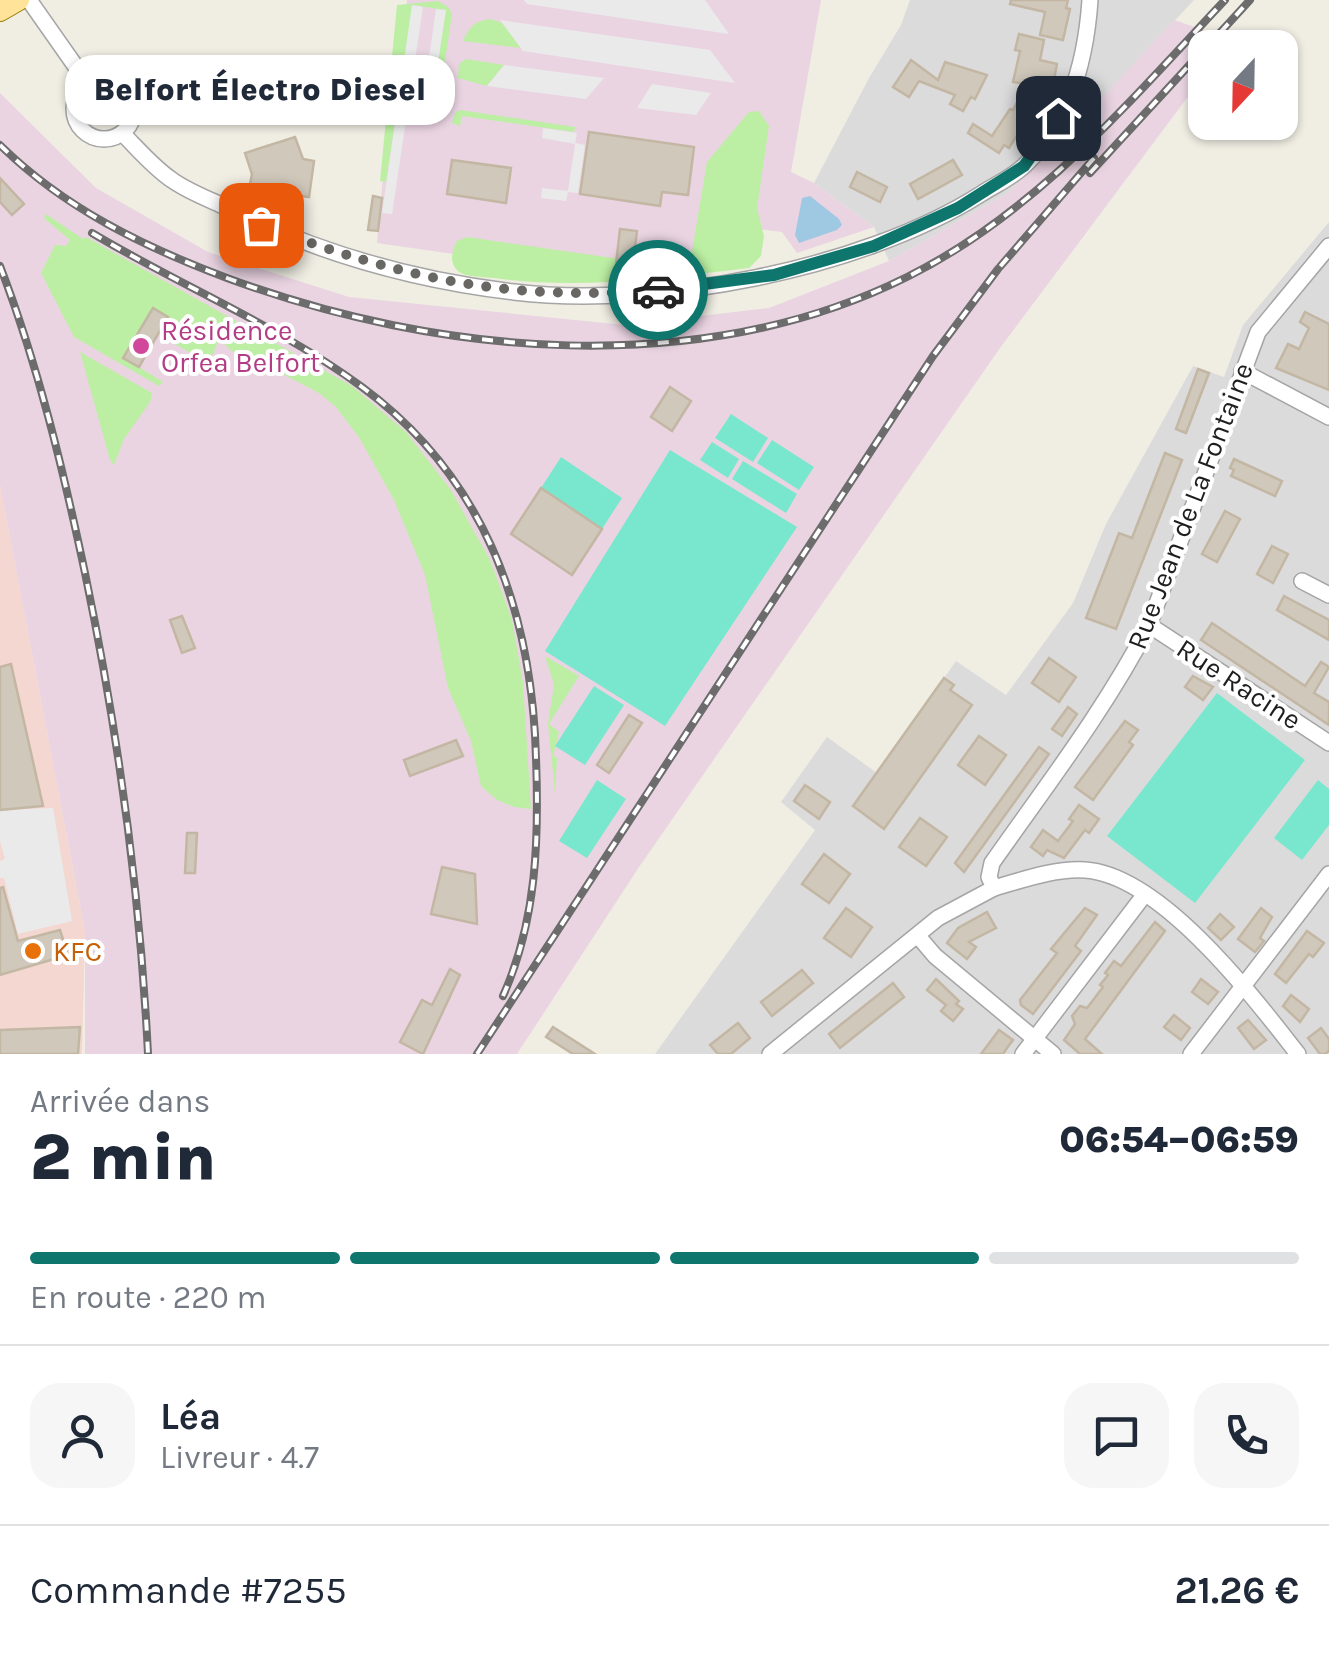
<!DOCTYPE html>
<html lang="fr">
<meta charset="utf-8">
<style>
:root{--surface:#fff;--page:#f6f6f7;--text:#1f2937;--muted:#747a83;--line:#e0e1e3;--accent:#0f766e}
body{margin:0;font-family:Karla,sans-serif;background:var(--page);color:var(--text);height:100vh;display:flex;flex-direction:column;font-size:38px;white-space:nowrap}
*{box-sizing:border-box;margin:0}
p{font-size:32px;color:var(--muted)}
.icon{flex:none;width:55px;height:55px;fill:none;stroke:currentColor;stroke-width:2;stroke-linecap:round;stroke-linejoin:round}
.map{position:relative;height:1054px;overflow:hidden}
.side{display:flex;flex-direction:column;background:var(--surface);flex:1}
.side>*{flex:none}
.needle{width:65px;rotate:202deg}
.buttons{position:absolute;left:1188px;top:30px;display:grid;gap:20px}
.buttons a{display:grid;place-items:center;width:110px;height:110px;border-radius:20px;background:var(--surface);box-shadow:0 2px 8px #0004;font-size:50px}
.pin{position:absolute;display:grid;place-items:center;width:85px;height:85px;color:#fff;margin:-42px;border-radius:20px;box-shadow:0 5px 15px #0006}
.courier{position:absolute;display:grid;place-items:center;width:100px;height:100px;margin:-50px;border:8px solid #0f766e;border-radius:50%;background:#fff;color:#222;box-shadow:0 2px 12px #0007}
.bubble{position:absolute;height:70px;border-radius:30px;background:var(--surface);box-shadow:0 2px 8px #0004;font-size:32px;font-weight:800;line-height:70px;text-align:center}
.overview em{font-style:normal;font-weight:800}
.overview div{display:flex;flex-direction:column-reverse}
.overview{display:flex;align-items:center;justify-content:space-between;height:170px;padding:0 30px}
h1{font-size:65px;font-weight:800;line-height:75px}
.bar{display:grid;grid-template-columns:repeat(4,1fr);gap:15px 10px;align-content:center;height:120px;padding:0 30px}
.bar i{height:12px;border-radius:8px;background:var(--line)}
.bar .on{background:var(--accent)}
.bar p{grid-column:span 4}
.line{display:flex;align-items:center;gap:25px;padding:0 30px;border-top:2px solid var(--line)}
.line div{flex:1}
.round{display:grid;place-items:center;flex:none;width:105px;height:105px;border-radius:30px;background:var(--page)}
.map>svg:first-child{display:block}
.residential{fill:#dcdbdb}
.commercial{fill:#f3d7d0}
.industrial{fill:#ead4e2}
.grass{fill:#bcefa3}
.pitch{fill:#79e7ce}
.parking{fill:#eaeaea}
.water{fill:#9fc8e2}
.building{fill:#d0c8bb;stroke:#c3b7a4;stroke-width:2.5}
.lines{fill:none;stroke-linecap:round;stroke-linejoin:round}
.minor-casing{stroke:#a5a5a5;stroke-width:18}
.major-casing{stroke:#987e00;stroke-width:22}
.minor{stroke:#fff;stroke-width:15}
.major{stroke:#ffe399;stroke-width:20}
.rail-casing{stroke:#6c6c6c;stroke-width:8}
.rail{stroke:#fff;stroke-width:4;stroke-dasharray:11;stroke-linecap:butt}
.done{stroke:#686763;stroke-width:10;stroke-dasharray:0 18}
.route{stroke:#0f766e;stroke-width:12}
.hotel-dot{fill:#d1479c;stroke:#fff;stroke-width:4}
.food-dot{fill:#e8710a;stroke:#fff;stroke-width:4}
.labels{text-anchor:middle;dominant-baseline:central;stroke-width:8;stroke-linejoin:round;paint-order:stroke}
.hotel-label{font-size:28px;fill:#b23c85;stroke:#fff;text-anchor:start}
.street-label{font-size:28px;fill:#1e1e1e;stroke:#fff}
.food-label{font-size:28px;fill:#c56008;stroke:#fff;text-anchor:start}
</style>
<div class="map">
<svg width="1329" height="1054" viewBox="0 0 1329 1054">
<rect width="100%" height="100%" fill="#f0eee3"/>
<g class="residential">
<path d="M910,0H1194L1075,128L1008,193L889,261L874,227L814,183L869,78L901,25Z"/>
<path d="M1329,222V1054H655L815,830L781,802L827,737L877,773L956,661L1006,695L1073,603L1106,524L1193,366L1224,377L1243,325Z"/>
</g>
<path class="commercial" d="M0,485L85,931L82,1054H0Z"/>
<g class="industrial">
<path d="M407,0H821L791,172L814,183L874,227L797,253L782,232L758,229L744,266L606,276L377,243L385,155Z"/>
<path d="M1174,20L1231,39L1225,47L1205,48V74L1000,348L639,867L517,1054H85V931L0,485V93L96,188L208,252L349,297L625,325L769,308L889,261L1008,193L1075,128Z"/>
</g>
<g class="grass">
<path d="M438,1L448,7L452,14L437,115L429,121L420,119L421,114L429,115L445,10L413,5L386,182L380,181L397,5Z"/>
<path d="M491,19L502,23L521,48L463,41C470,26 474,21 491,19Z"/>
<path d="M466,59L504,65L487,86L458,78L459,64Z"/>
<path d="M460,110L575,127L574,132L462,116L460,126L452,123L455,113Z"/>
<path d="M759,111L769,126L757,208L764,236L761,256L749,268C663,278 579,290 494,278C485,277 471,277 463,274C448,267 451,252 457,241L467,237L689,269L707,162L749,112Z"/>
<path d="M46,214L83,239L86,237L352,386L406,432L451,490L490,560L512,620L523,683L531,809L514,807L497,800L481,786L471,741L448,688L425,575L394,500L360,439L336,407L319,393L277,371L242,360L223,343L231,323L227,320L213,354L206,362L158,334L168,317L153,309L124,358L163,382L159,386L74,337L41,273L55,245L66,246L70,240L44,218Z"/>
<path d="M80,352L152,393L150,402L124,439L114,465L110,460Z"/>
<path d="M545,656L579,676L549,724L559,732L553,757H557L555,794L548,723L554,685Z"/>
</g>
<g class="pitch">
<path d="M731,414L768,438L753,462L715,438Z"/>
<path d="M772,440L814,467L799,490L757,463Z"/>
<path d="M712,442L739,459L728,478L700,460Z"/>
<path d="M670,450L797,527L665,726L545,651Z"/>
<path d="M561,457L622,498L602,529L541,488Z"/>
<path d="M743,461L797,494L786,513L732,479Z"/>
<path d="M594,686L624,705L585,765L555,746Z"/>
<path d="M1217,693L1305,760L1195,903L1107,836Z"/>
<path d="M597,780L626,799L587,858L559,841Z"/>
<path d="M1318,780L1329,789V825L1302,860L1274,838Z"/>
</g>
<g class="parking">
<path d="M524,0H705L729,34L527,4Z"/>
<path d="M412,5L423,7L392,214L382,213Z"/>
<path d="M436,9L446,10L430,115L421,114Z"/>
<path d="M500,20L710,50L735,83L523,51Z"/>
<path d="M504,65L604,78L586,99L487,86Z"/>
<path d="M652,84L711,93L696,115L637,108Z"/>
<path d="M543,128L577,133L575,143L585,145L578,193L568,192L566,201L541,198L542,188L568,191L575,144L542,138Z"/>
<path d="M53,808L72,921L18,934L4,878H0V861L5,859L0,841V810Z"/>
</g>
<path class="water" d="M810,196L839,219L842,225L837,230L799,243L795,235L802,198Z"/>
<g class="building">
<path d="M1011,0H1068L1066,8L1070,9L1063,40L1040,35L1045,12L1010,4Z"/>
<path d="M1019,34L1044,40L1040,60L1057,64L1053,84L1050,83L1009,148L1004,145L999,153L968,133L973,124L992,136L1010,109L1013,110L1027,84L1013,82L1020,51L1015,50Z"/>
<path d="M911,60L938,80L945,62L987,75L975,99L971,97L963,111L950,104L955,95L919,81L909,97L893,87Z"/>
<path d="M589,132L694,147L688,195L662,192L660,206L580,194Z"/>
<path d="M295,137L303,159L314,161L309,197L292,195L290,204L254,199L255,189H249L252,174L245,153Z"/>
<path d="M452,160L511,168L506,203L447,194Z"/>
<path d="M953,160L962,175L918,199L910,184Z"/>
<path d="M857,172L887,187L880,202L850,187Z"/>
<path d="M0,178L24,204L12,215L0,202Z"/>
<path d="M373,196L382,198L378,231L368,230Z"/>
<path d="M620,229L637,231L633,263L627,262V266L616,264Z"/>
<path d="M153,308L168,317L139,367L123,358Z"/>
<path d="M1305,312L1329,324V390L1276,368L1288,344L1299,349L1309,328L1300,322Z"/>
<path d="M1198,369L1209,373L1186,433L1176,429Z"/>
<path d="M670,387L691,401L672,431L651,417Z"/>
<path d="M1165,453L1182,460L1116,629L1086,618L1119,533L1132,538Z"/>
<path d="M1234,459L1282,481L1275,496L1231,476L1234,470L1230,468Z"/>
<path d="M541,488L602,529L572,575L511,534Z"/>
<path d="M1225,511L1240,519L1217,562L1202,554Z"/>
<path d="M1272,546L1288,554L1273,583L1257,574Z"/>
<path d="M1284,596L1329,620V640L1277,610Z"/>
<path d="M182,616L195,648L182,653L170,620Z"/>
<path d="M1212,623L1305,686L1321,662L1329,667L1314,693L1329,702V725L1201,640Z"/>
<path d="M1049,658L1076,677L1059,702L1032,683Z"/>
<path d="M11,664L43,806L0,810V667Z"/>
<path d="M1193,676L1213,687L1203,700L1185,687Z"/>
<path d="M944,678L954,685L950,690L972,705L884,829L853,806Z"/>
<path d="M1068,707L1077,714L1062,736L1052,729Z"/>
<path d="M629,715L642,723L609,773L597,765Z"/>
<path d="M1125,721L1138,730L1129,742L1133,745L1093,800L1075,787Z"/>
<path d="M979,736L1006,755L985,785L958,765Z"/>
<path d="M456,740L463,756L410,776L404,760Z"/>
<path d="M1039,747L1049,754L964,872L955,863Z"/>
<path d="M805,785L830,802L819,819L794,801Z"/>
<path d="M1079,805L1099,819L1089,833L1085,830L1064,858L1047,850L1043,856L1031,847L1043,830L1058,841L1073,821L1069,819Z"/>
<path d="M920,818L947,837L926,866L899,847Z"/>
<path d="M187,833H197L195,873H185Z"/>
<path d="M824,854L850,874L829,903L802,884Z"/>
<path d="M442,867L475,874L477,924L431,914Z"/>
<path d="M3,887L18,941L60,930L68,955L0,975V888Z"/>
<path d="M846,908L872,927L851,957L824,938Z"/>
<path d="M1085,908L1097,915L1075,946L1081,951L1033,1014L1021,1005L1020,1000L1057,953L1051,949Z"/>
<path d="M1261,908L1272,917L1260,938L1264,941L1255,952L1238,939Z"/>
<path d="M987,912L996,928L969,942L976,947L967,959L947,943L958,928Z"/>
<path d="M1220,914L1234,927L1221,940L1208,928Z"/>
<path d="M1155,922L1165,931L1085,1039L1102,1054H1080L1064,1040L1075,1024L1072,1016L1080,1006L1087,1008L1103,987L1100,985L1108,975L1105,973L1114,961L1121,966Z"/>
<path d="M1307,931L1324,943L1313,957L1309,954L1286,983L1275,974Z"/>
<path d="M450,969L460,975L423,1054L400,1042L422,1000L432,1005Z"/>
<path d="M802,970L813,983L772,1016L761,1002Z"/>
<path d="M936,979L959,1001L956,1004L963,1009L953,1021L941,1011L946,1005L927,990Z"/>
<path d="M1201,979L1218,992L1208,1004L1192,992Z"/>
<path d="M893,983L904,997L840,1048L829,1034Z"/>
<path d="M1291,995L1309,1009L1300,1022L1283,1006Z"/>
<path d="M1174,1015L1190,1028L1181,1040L1164,1027Z"/>
<path d="M1248,1020L1266,1040L1254,1049L1238,1028Z"/>
<path d="M738,1023L750,1038L731,1054H718L710,1045Z"/>
<path d="M80,1027L78,1054H0V1030Z"/>
<path d="M553,1027L595,1054H573L546,1037Z"/>
<path d="M1321,1028L1329,1039V1051L1325,1054H1320L1308,1038Z"/>
<path d="M999,1030L1013,1040L1007,1048L1003,1054H981Z"/>
</g>
<g class="lines">
<g class="minor-casing">
<g id="minor">
<path d="M29,0L88,84"/>
<circle cx="104" cy="109" r="30"/>
<path d="M122,133C138,149 154,168 172,180C186,190 203,197 219,204C311,251 412,280 514,292C655,309 861,270 981,194C995,185 1013,177 1025,165C1070,122 1086,59 1090,0"/>
<path d="M1242,371L1329,417"/>
<path d="M1302,581L1329,595"/>
<path d="M1149,625L1329,743"/>
<path d="M994,888C1022,880 1056,868 1085,870C1161,875 1254,998 1298,1054"/>
<path d="M918,936L935,956L1053,1054"/>
<path d="M770,1054L938,918L994,888L989,877L992,863C1046,786 1105,710 1149,625L1258,332L1329,246"/>
<path d="M1023,1054L1145,894"/>
<path d="M1191,1054L1329,874"/>
</g>
</g>
<g class="major-casing">
<path id="major" d="M0,11L19,0"/>
</g>
<use href="#minor" class="minor"/>
<use href="#major" class="major"/>
<g class="rail-casing">
<g id="rail">
<path d="M1206,48L1250,0"/>
<path d="M0,145C64,208 144,247 227,278C438,356 700,380 907,277C1036,213 1128,103 1225,0"/>
<path d="M1090,173L1205,48"/>
<path d="M92,233C179,285 281,327 362,387C484,477 532,610 536,758C539,839 537,920 503,996"/>
<path d="M0,266C38,365 63,469 85,573C118,732 140,892 148,1054"/>
<path d="M477,1054L933,356L998,269L1094,158"/>
</g>
</g>
<use href="#rail" class="rail"/>
</g>
<g class="lines">
<path class="done" d="M261,225C402,278 507,302 658,290"/>
<path class="route" d="M658,290L774,275L874,246L958,208L1024,166L1058,118"/>
</g>
<circle class="hotel-dot" cx="141" cy="346" r="10"/>
<circle class="food-dot" cx="33" cy="951" r="10"/>
<g class="labels">
<g class="hotel-label">
<text x="161" y="330">Résidence<tspan x="161" dy="32">Orfea Belfort</tspan></text>
</g>
<g class="street-label">
<text transform="translate(1190 506) rotate(-69)">Rue Jean de La Fontaine</text>
<text transform="translate(1239 684) rotate(33)">Rue Racine</text>
</g>
<g class="food-label">
<text x="53" y="951">KFC</text>
</g>
</g>
</svg>
<div class="buttons">
<a><svg class="needle" viewBox="-14 -14 28 28"><path d="M0-13l5 13h-10z" fill="#e53935"/><path d="M0 13l5-13h-10z" fill="#747a83"/></svg></a>
</div>
<div class="pin" style="left:261px;top:225px;background:#ea580c"><svg class="icon" aria-label="bag" viewBox="0 0 24 24"><path d="M5 8h14l-1 12H6zM9 8a3 3 0 0 1 6 0"/></svg></div>
<div class="pin" style="left:1058px;top:118px;background:#1f2937"><svg class="icon" aria-label="home" viewBox="0 0 24 24"><path d="M3 11l9-7 9 7M6 9v11h12V9"/></svg></div>
<div class="courier" style="left:658px;top:290px"><svg class="icon" aria-label="car" viewBox="0 0 24 24"><path d="M5 17H2v-5l4-1 3-4h7l3 4 3 1v5h-3M9 17h6M6 11h13"/><circle cx="7" cy="17" r="2"/><circle cx="17" cy="17" r="2"/></svg></div>
<div class="bubble" style="left:65px;top:55px;width:390px">Belfort Électro Diesel</div>
</div>
<section class="side">
<div class="overview"><div><h1>2 min</h1><p>Arrivée dans</p></div><em>06:54–06:59</em></div>
<div class="bar"><i class="on"></i><i class="on"></i><i class="on"></i><i></i><p>En route · 220 m</p></div>
<div class="line" style="height:180px"><a class="round"><svg class="icon" aria-label="person" viewBox="0 0 24 24"><circle cx="12" cy="8" r="4"/><path d="M4 21q1-7 8-7t8 7"/></svg></a><div><b>Léa</b><p>Livreur · 4.7</p></div><a class="round"><svg class="icon" aria-label="chat" viewBox="0 0 24 24"><path d="M4 5h16v11H9l-5 4z"/></svg></a><a class="round"><svg class="icon" aria-label="phone" viewBox="0 0 24 24"><path d="M5 4h4l2 5-3 2q2 4 5 5l2-3 5 2v4C11 20 4 13 5 4z"/></svg></a></div>
<div class="line" style="height:130px"><div>Commande #7255</div><b>21.26 €</b></div>
</section>
